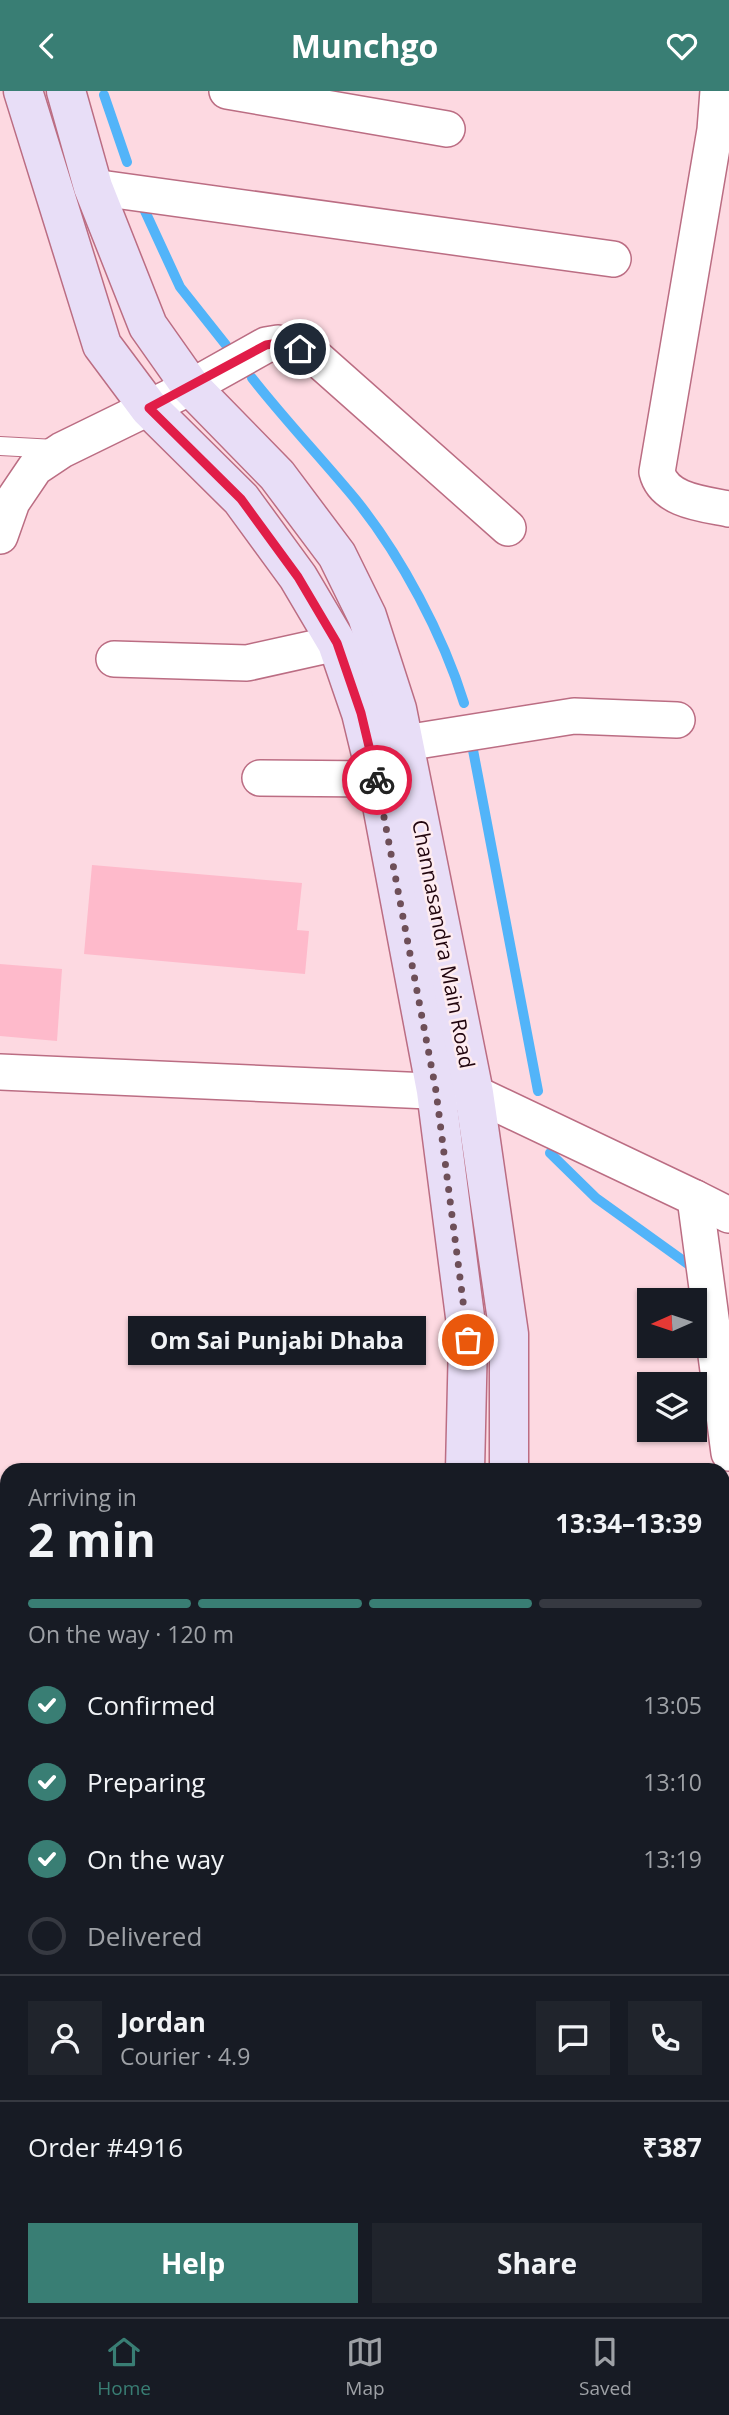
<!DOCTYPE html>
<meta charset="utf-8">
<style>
:root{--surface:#171b24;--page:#20242c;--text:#f1f3f6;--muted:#9ea1a6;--line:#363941;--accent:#397e74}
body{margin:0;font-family:"Open Sans",sans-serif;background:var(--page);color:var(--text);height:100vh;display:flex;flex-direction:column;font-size:26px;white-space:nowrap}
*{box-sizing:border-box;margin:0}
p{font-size:23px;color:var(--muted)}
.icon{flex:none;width:38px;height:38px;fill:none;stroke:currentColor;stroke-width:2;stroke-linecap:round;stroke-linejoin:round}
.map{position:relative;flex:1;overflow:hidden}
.side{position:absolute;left:0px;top:1372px;width:730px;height:854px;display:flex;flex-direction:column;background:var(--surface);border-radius:21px 21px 0 0;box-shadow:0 2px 5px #0004}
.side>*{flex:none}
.needle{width:46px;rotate:267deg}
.buttons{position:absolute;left:637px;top:1197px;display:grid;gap:14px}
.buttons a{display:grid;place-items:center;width:70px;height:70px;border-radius:0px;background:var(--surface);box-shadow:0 2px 5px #0004;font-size:35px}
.pin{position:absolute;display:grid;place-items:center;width:60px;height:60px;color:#fff;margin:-30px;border:4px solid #fff;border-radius:50%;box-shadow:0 2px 7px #0007}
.courier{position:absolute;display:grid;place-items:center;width:70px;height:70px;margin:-35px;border:5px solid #e11d48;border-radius:50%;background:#fff;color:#222;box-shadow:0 2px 9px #0007}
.bubble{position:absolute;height:49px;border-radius:0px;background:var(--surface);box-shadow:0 2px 5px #0004;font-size:23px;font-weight:700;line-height:49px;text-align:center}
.overview em{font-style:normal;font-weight:700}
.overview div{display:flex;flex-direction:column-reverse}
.overview{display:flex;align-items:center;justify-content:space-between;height:119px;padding:0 28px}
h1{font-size:46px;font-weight:700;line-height:52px}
.bar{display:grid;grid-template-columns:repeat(4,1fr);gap:10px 7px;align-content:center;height:84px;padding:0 28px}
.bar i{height:9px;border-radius:5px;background:var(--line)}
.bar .current{background:var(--accent)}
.bar p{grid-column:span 4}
.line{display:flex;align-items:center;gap:18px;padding:0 28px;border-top:2px solid var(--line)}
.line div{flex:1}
.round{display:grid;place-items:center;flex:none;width:74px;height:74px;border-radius:0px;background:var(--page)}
ol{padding:0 28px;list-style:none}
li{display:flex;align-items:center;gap:21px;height:77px}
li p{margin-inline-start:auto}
li .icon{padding:7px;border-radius:50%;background:var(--accent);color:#fff;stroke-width:4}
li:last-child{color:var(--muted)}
li i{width:38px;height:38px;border:4px solid var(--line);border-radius:50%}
.cta{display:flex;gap:14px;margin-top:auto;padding:14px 28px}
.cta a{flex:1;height:80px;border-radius:0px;background:var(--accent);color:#fff;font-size:28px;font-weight:700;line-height:80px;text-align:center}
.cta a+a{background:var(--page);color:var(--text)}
header{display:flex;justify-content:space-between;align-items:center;height:91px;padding:0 28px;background:var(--accent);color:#fff;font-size:32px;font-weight:700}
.tab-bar{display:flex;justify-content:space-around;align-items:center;height:98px;border-top:2px solid var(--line);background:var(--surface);font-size:19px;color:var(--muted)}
.tab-bar a{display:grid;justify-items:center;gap:4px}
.tab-bar .current{color:var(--accent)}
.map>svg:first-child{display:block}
.built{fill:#efc8d1}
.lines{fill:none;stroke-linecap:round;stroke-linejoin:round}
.stream{stroke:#52b4f9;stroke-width:10}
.building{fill:#febacb}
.service-casing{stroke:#bb6d83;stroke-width:20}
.minor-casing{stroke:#bb6d83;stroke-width:38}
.secondary-casing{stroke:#bb6d83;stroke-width:41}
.service{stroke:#fff;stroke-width:18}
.minor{stroke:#fff;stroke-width:35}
.secondary{stroke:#e8def7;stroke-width:38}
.done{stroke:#6e4f58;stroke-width:7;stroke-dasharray:0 12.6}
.route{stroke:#e11d48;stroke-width:9}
.labels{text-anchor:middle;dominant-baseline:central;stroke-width:5;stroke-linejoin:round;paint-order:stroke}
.street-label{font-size:21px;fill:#21050e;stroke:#feecf0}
</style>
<header><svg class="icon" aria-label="back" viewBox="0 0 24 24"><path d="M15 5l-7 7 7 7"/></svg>Munchgo<svg class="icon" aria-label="heart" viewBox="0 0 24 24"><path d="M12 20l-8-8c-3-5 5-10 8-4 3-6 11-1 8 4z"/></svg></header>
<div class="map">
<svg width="729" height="2226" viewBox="0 0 729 2226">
<rect width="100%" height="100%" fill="#fdd9e1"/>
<path class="built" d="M0,1734L7,1735V2219H329L331,2226H0Z"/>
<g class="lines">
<g class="stream">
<path d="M104,4L127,71"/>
<path d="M144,118L180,196L226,254"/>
<path d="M252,287C285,329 322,368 356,409C401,465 443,544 464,612"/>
<path d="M473,659L538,1000"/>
<path d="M550,1062L596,1107L692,1176"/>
</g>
</g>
<g class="building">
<path d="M92,774L302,792L297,839L309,840L305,883L84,863Z"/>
<path d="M0,873L62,878L57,950L0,945Z"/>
</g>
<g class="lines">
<g class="service-casing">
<g id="service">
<path d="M0,355L55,358"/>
<path d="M0,1805L7,1806"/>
<path d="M0,2214H7"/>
<path d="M190,2219H192"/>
</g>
</g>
<g class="minor-casing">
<g id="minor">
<path d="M227,0L447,38"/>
<path d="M718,0L715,39L657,381C664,410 704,413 729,418"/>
<path d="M93,96L613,168"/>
<path d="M0,445L12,411L35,377L62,359L191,296L266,254L278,252L312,263L508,437"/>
<path d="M114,568L247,572L337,552"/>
<path d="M405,652L574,625L677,629"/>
<path d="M260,687L377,688"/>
<path d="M0,981L474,1002L695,1107L729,1362"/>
<path d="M695,1107L729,1124"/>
<path d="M723,1779H729"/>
<path d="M723,1916L729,1917"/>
<path d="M723,2071H729"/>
</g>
</g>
<g class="secondary-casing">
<g id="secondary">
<path d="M23,0L102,254L149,317L241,408L298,486L337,552L361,622L377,688L436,1000L468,1249L465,1379"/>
<path d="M66,0L93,96L148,235L191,296L277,384L337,464L367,525L397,618L474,1002L509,1243V1379"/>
<path d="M354,2219L355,2226"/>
<path d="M388,2219V2226"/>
</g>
</g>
<use href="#service" class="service"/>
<use href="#minor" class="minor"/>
<use href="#secondary" class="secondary"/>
</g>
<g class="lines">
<path class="done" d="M377,689L436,1000L468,1249"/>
<path class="route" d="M300,258L278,252L266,254L149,317L241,408L298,486L337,552L361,622L377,689"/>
</g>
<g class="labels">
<g class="street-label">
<text transform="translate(444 853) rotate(79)">Channasandra Main Road</text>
</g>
</g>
</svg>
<div class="buttons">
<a><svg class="needle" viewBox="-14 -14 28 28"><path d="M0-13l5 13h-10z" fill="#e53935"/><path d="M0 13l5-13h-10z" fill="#9ea1a6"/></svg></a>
<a><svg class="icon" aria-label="layers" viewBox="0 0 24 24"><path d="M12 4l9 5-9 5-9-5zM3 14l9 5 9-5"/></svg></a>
</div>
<div class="pin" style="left:468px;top:1249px;background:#ea580c"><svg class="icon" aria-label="bag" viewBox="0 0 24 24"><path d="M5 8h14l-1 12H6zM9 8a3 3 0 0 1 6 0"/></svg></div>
<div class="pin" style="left:300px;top:258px;background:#1f2937"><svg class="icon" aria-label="home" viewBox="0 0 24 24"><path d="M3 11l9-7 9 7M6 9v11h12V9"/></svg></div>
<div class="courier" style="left:377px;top:689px"><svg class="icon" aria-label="bike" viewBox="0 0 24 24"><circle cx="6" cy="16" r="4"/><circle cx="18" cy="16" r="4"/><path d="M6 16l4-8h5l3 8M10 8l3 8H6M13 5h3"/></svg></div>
<div class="bubble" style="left:128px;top:1225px;width:298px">Om Sai Punjabi Dhaba</div>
<section class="side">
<div class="overview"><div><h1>2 min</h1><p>Arriving in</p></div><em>13:34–13:39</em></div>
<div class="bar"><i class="current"></i><i class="current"></i><i class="current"></i><i></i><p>On the way · 120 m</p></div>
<ol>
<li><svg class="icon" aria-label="check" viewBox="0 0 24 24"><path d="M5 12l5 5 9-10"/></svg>Confirmed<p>13:05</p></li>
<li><svg class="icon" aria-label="check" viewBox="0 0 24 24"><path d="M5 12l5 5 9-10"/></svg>Preparing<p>13:10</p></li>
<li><svg class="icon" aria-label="check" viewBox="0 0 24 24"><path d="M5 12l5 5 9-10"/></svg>On the way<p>13:19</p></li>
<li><i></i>Delivered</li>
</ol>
<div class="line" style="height:126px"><a class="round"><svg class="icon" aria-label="person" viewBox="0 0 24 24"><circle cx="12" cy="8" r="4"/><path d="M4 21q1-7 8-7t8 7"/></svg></a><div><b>Jordan</b><p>Courier · 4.9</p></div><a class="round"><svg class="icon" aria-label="chat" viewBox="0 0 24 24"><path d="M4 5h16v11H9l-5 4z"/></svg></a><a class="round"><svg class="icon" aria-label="phone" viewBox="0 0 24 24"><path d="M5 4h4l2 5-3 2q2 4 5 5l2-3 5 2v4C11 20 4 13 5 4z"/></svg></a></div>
<div class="line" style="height:91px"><div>Order #4916</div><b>₹387</b></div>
<div class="cta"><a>Help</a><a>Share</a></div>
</section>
</div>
<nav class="tab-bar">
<a class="current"><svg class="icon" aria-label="home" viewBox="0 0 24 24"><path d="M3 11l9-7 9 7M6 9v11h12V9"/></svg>Home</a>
<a><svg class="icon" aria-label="map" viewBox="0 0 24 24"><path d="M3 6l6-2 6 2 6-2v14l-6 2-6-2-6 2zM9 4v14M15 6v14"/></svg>Map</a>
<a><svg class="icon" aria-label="saved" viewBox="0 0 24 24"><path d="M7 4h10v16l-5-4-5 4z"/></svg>Saved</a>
</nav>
